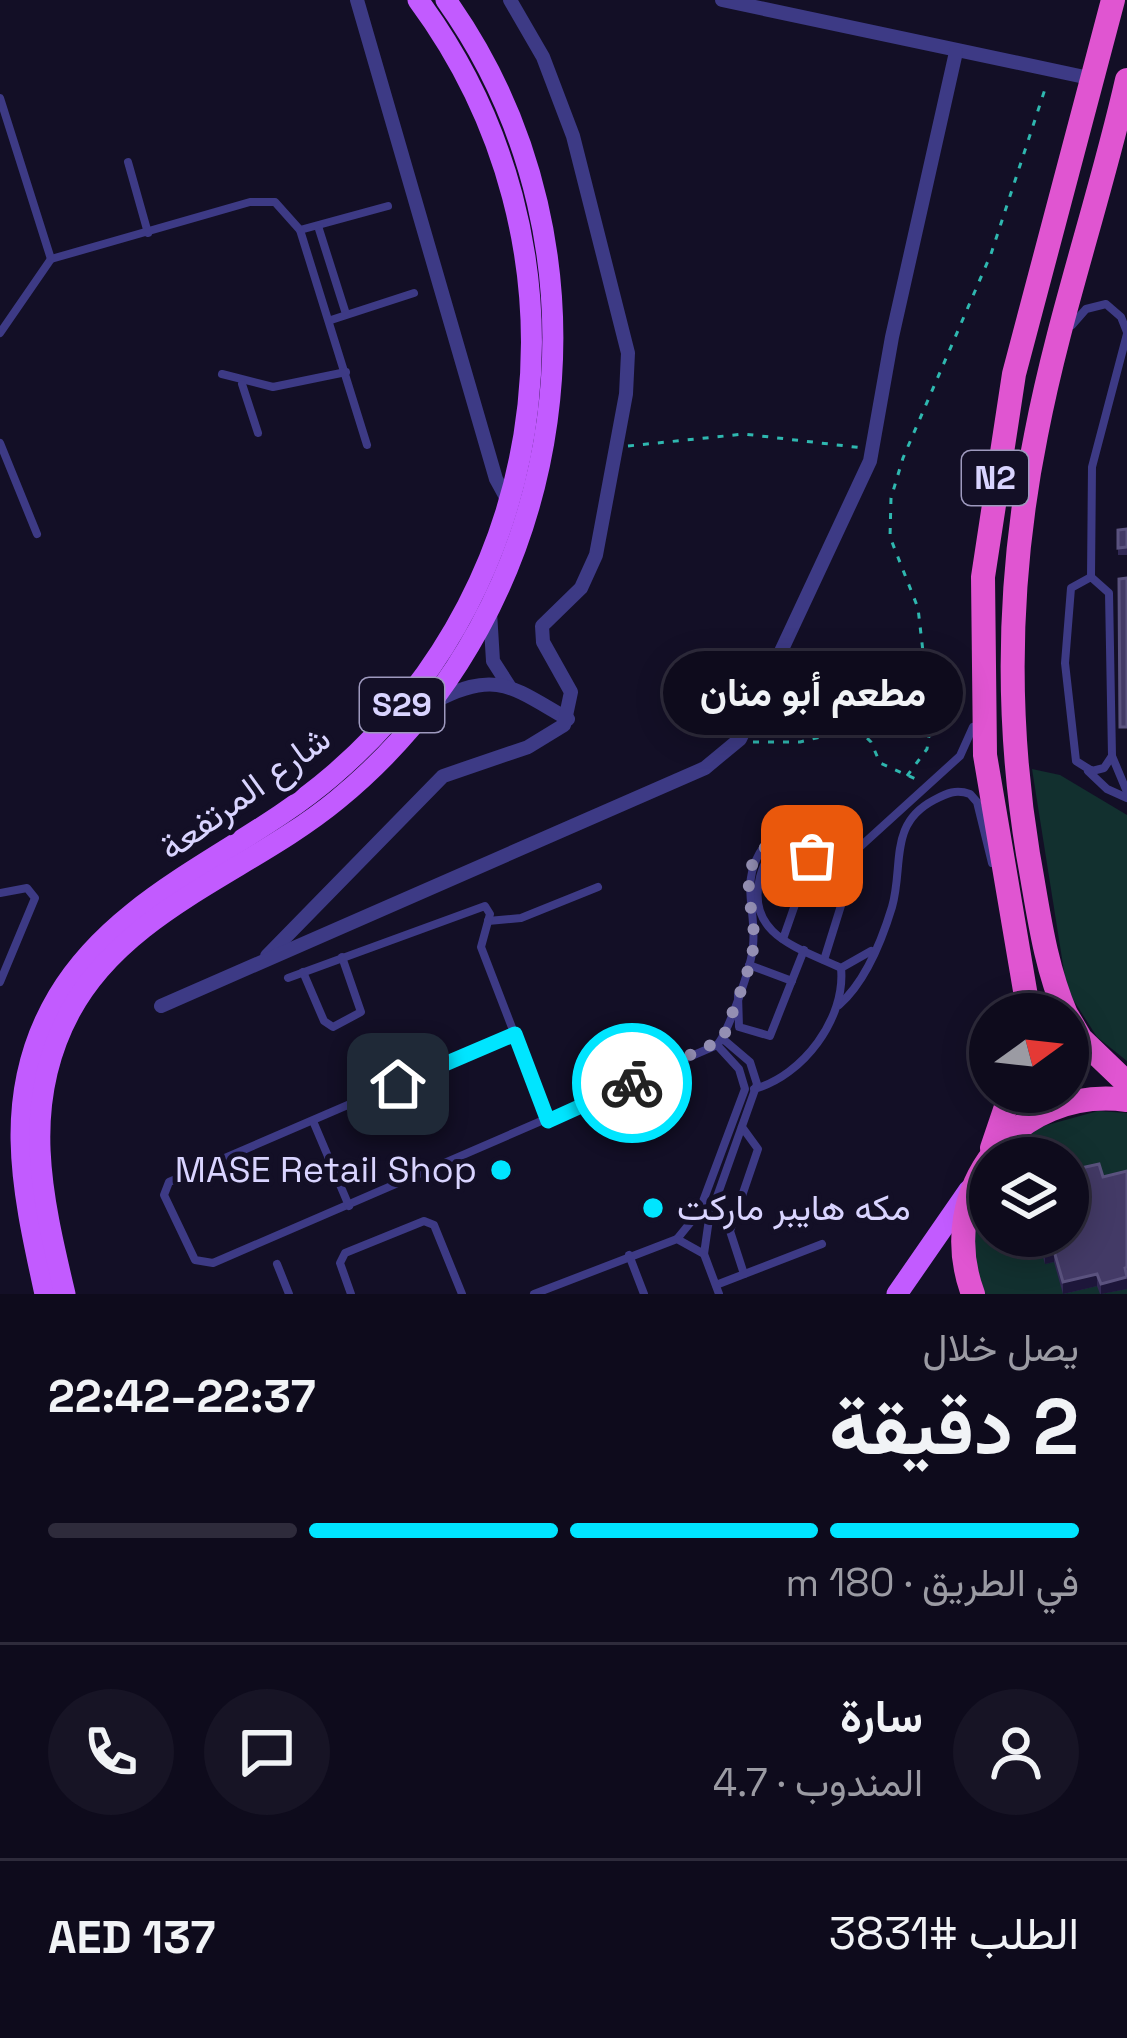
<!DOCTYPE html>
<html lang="ar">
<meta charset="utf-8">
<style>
:root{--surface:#0e0b1c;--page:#171425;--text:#f1f3f6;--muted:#9b9ba3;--line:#2e2b3b;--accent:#00e5ff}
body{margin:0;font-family:"Space Grotesk",Vazirmatn,sans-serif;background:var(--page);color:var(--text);direction:rtl;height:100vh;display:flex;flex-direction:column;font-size:45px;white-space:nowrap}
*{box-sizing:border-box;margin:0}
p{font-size:39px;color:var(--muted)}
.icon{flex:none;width:66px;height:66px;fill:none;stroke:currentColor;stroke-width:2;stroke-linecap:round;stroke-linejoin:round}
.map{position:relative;height:1294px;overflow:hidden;direction:ltr}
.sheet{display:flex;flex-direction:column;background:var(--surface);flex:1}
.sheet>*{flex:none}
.needle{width:78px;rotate:75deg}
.fabs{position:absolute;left:969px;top:993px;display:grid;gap:24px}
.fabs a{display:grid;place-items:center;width:120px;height:120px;border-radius:50%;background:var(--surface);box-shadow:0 6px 30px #0003,0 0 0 3px var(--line);font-size:60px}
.pin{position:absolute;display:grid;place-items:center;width:102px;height:102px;color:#fff;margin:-51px;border-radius:24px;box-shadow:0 6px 18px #0006}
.courier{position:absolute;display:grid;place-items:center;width:120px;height:120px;margin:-60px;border:9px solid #00e5ff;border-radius:50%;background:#fff;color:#222;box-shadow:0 3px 15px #0007}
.bubble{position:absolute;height:84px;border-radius:42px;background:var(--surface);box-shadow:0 6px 30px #0003,0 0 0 3px var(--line);font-size:39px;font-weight:700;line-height:84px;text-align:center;direction:rtl}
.head em{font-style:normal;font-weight:700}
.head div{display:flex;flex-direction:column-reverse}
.head{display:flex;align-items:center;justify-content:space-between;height:204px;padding:0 48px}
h1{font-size:78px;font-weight:700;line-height:90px}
.bar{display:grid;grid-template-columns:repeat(4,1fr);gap:18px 12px;align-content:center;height:144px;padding:0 48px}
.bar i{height:15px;border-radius:9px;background:var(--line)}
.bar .active{background:var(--accent)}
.bar p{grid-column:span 4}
.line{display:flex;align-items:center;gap:30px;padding:0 48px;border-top:3px solid var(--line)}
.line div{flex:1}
.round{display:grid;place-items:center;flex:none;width:126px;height:126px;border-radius:63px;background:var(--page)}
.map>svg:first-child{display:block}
.green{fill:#12302f}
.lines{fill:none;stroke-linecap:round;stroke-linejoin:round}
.path{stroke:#2fb8b0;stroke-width:3;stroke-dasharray:6 9;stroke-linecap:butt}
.service{stroke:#3d3a85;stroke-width:8}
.minor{stroke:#3d3a85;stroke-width:14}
.primary{stroke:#c25bff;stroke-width:21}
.trunk{stroke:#e055d1;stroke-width:24}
.wall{fill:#312854}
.shaded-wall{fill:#1d163a}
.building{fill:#433a66;stroke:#5a527e;stroke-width:3}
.done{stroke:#948fb3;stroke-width:12;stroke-dasharray:0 21.6}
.route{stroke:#00e5ff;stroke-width:15}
.poi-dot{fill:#00e5ff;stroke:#130f26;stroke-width:4.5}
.labels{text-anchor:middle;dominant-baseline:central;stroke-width:10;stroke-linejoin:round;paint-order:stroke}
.shield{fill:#130f26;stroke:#9e99be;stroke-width:3}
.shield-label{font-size:33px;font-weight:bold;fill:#d9d4ff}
.street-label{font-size:36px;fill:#d9d4ff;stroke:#130f26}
.poi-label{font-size:36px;fill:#d9d4ff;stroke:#130f26;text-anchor:end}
</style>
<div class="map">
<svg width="1127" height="1294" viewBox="0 0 1127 1294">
<rect width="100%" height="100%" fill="#130f26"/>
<g class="green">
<path d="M1032,769L1060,775L1127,815V1061L1097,1037L1067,990Z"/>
<path d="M1098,1111L1127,1113V1294H984L971,1257L981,1186L990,1188V1236H1068V1158H998L1029,1130Z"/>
</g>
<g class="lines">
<g class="path">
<path d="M628,446L744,434L863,448"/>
<path d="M753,742H800L857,728L871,742L880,763L920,781"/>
<path d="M907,776L927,749L931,722L918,608L890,537L891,498L903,458L991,254L1047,83"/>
</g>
<g class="service">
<path d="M0,98L51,259"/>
<path d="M128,162L148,233"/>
<path d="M318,226L346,314"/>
<path d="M300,230L388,206"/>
<path d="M331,320L414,293"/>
<path d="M1072,325L1086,309L1106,304L1121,317L1127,332"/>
<path d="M0,333L51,259L250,202H275L300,230L367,445"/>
<path d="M222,374L273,387L346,372"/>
<path d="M242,384L258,433"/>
<path d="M0,443L37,534"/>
<path d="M1091,577L1109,593L1112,756L1104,768L1092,771L1076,761L1065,663L1071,588Z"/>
<path d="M1091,577L1092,467L1127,334"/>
<path d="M1112,756L1127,792"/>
<path d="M1088,771L1107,789L1127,798"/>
<path d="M0,893L27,888L35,898L0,982"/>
<path d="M488,921L521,918L598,887"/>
<path d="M783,939L812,856"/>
<path d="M824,960L858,851"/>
<path d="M749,965L792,981"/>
<path d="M841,968C799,948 745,935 760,877C764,862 769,853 783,847L833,860L851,855L960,756L973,727"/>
<path d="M841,968L871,951"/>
<path d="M303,972L324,1021L333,1027L361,1012L342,957"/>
<path d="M288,978L485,906L490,914L481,947L548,1121"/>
<path d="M738,995L739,1027L770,1036L804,950"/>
<path d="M839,1005C865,982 882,940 892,907C904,865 888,824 934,800C947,793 956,789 970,794L977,802L992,863"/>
<path d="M515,1033L169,1182L164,1195L195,1260L213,1263L717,1045C728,1033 752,965 753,946C757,908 738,881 765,845L783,847"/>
<path d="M754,1089C803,1076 846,1018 841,968"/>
<path d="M313,1121L349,1206"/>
<path d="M742,1127L758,1149L730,1231L744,1274"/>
<path d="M677,1239L699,1212L745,1089L739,1069L717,1045"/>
<path d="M704,1254L709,1219L757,1084L750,1062L723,1039"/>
<path d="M629,1255L644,1294"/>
<path d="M277,1264L289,1294"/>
<path d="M716,1285L822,1244"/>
<path d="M351,1294L340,1263L345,1253L424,1221L434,1225L462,1294"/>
<path d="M534,1294L677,1239L704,1254L719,1294"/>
</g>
<g class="minor">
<path d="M357,0L496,479L508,501"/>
<path d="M722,0L1094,79"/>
<path d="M490,612L493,661L509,686"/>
<path d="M436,701C497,669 513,688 568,719"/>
<path d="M267,956L443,776L528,747L564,725L571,692L543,642L542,626L581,588L596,555L626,394L628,353L573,136L543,57L510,0"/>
<path d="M161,1006L705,768L740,739L870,461L892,337L956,52"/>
</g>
<g class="primary">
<path d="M45,1294C22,1189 0,1094 58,996C120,892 244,852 332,776C561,580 597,242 418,0"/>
<path d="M65,1294C42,1197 20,1105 70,1012C125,909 251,871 337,800C574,606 624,250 446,0"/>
<path d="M897,1294L969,1190"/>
</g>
<g class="trunk">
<path d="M1029,1014L985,755L983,577L1014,374L1113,0"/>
<path d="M1066,1014C1044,963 1038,908 1028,854C1005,714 1008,574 1036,435C1059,315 1100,199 1127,80"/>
<path d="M1068,1017L1081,1039L1127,1083"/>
<path d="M992,1148L1011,1092"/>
<path d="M973,1294C934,1190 1017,1085 1127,1100"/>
</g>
</g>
<g class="wall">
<path d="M1127,529V555H1118V530Z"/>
<path d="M1072,1170L1103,1177L1127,1171V1289L1100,1294L1097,1286L1063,1294L1054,1262L1045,1264L1037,1236H1068Z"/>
</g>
<g class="shaded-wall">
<path d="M1054,1251V1262L1045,1264V1252Z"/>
<path d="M1127,1267V1289L1101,1294V1284Z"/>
<path d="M1097,1274V1286L1063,1294V1282Z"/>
</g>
<g class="building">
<path d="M1127,529V547L1118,548V530Z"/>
<path d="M1127,578V727H1120L1119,579Z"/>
<path d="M1099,1164L1103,1177L1127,1171V1267L1125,1268L1127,1277L1101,1284L1097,1274L1063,1282L1054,1251L1045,1252L1040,1236H1068V1185L1074,1184L1072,1170Z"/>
</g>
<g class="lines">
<path class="done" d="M632,1083L723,1039C732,1010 748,979 753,949C759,914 731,869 770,844L812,856"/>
<path class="route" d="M398,1084L515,1034L548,1121L632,1083"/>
</g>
<g class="poi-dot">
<circle cx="501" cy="1170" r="12"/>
<circle cx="653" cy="1208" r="12"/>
</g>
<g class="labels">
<g class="shield">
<rect x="962" y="451" width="66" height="54" rx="9"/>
<rect x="360" y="678" width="84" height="54" rx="9"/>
</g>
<g class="shield-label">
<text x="995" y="478">N2</text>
<text x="402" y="705">S29</text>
</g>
<g class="street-label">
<text transform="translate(245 793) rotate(-36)">شارع المرتفعة</text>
</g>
<g class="poi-label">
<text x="477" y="1170">MASE Retail Shop</text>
<text x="677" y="1208" text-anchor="start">مكه هايبر ماركت</text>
</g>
</g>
</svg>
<div class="fabs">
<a><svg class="needle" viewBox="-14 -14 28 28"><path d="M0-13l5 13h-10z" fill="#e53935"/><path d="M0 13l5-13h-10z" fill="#9b9ba3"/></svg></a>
<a><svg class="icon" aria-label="layers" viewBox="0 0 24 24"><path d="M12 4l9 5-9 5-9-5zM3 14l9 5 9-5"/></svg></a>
</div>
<div class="pin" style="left:812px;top:856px;background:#ea580c"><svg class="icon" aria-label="bag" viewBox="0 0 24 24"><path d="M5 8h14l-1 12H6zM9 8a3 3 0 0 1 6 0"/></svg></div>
<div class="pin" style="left:398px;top:1084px;background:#1f2937"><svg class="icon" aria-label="home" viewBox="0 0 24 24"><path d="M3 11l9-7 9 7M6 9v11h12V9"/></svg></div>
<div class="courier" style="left:632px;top:1083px"><svg class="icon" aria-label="bike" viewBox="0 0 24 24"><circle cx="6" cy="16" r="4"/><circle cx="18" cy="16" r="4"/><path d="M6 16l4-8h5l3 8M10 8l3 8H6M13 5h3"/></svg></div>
<div class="bubble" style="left:663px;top:651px;width:300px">مطعم أبو منان</div>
</div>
<section class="sheet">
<div class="head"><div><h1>2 دقيقة</h1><p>يصل خلال</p></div><em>22:37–22:42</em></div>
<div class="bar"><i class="active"></i><i class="active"></i><i class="active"></i><i></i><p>في الطريق · 180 m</p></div>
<div class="line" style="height:216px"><a class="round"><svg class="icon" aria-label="person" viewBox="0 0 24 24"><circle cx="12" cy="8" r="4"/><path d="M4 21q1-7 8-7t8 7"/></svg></a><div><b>سارة</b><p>المندوب · 4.7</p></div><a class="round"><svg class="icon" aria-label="chat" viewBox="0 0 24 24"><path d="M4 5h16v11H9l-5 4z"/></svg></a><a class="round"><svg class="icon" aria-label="phone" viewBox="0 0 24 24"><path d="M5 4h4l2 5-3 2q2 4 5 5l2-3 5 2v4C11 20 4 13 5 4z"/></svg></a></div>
<div class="line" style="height:156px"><div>الطلب #3831</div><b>AED 137</b></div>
</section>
